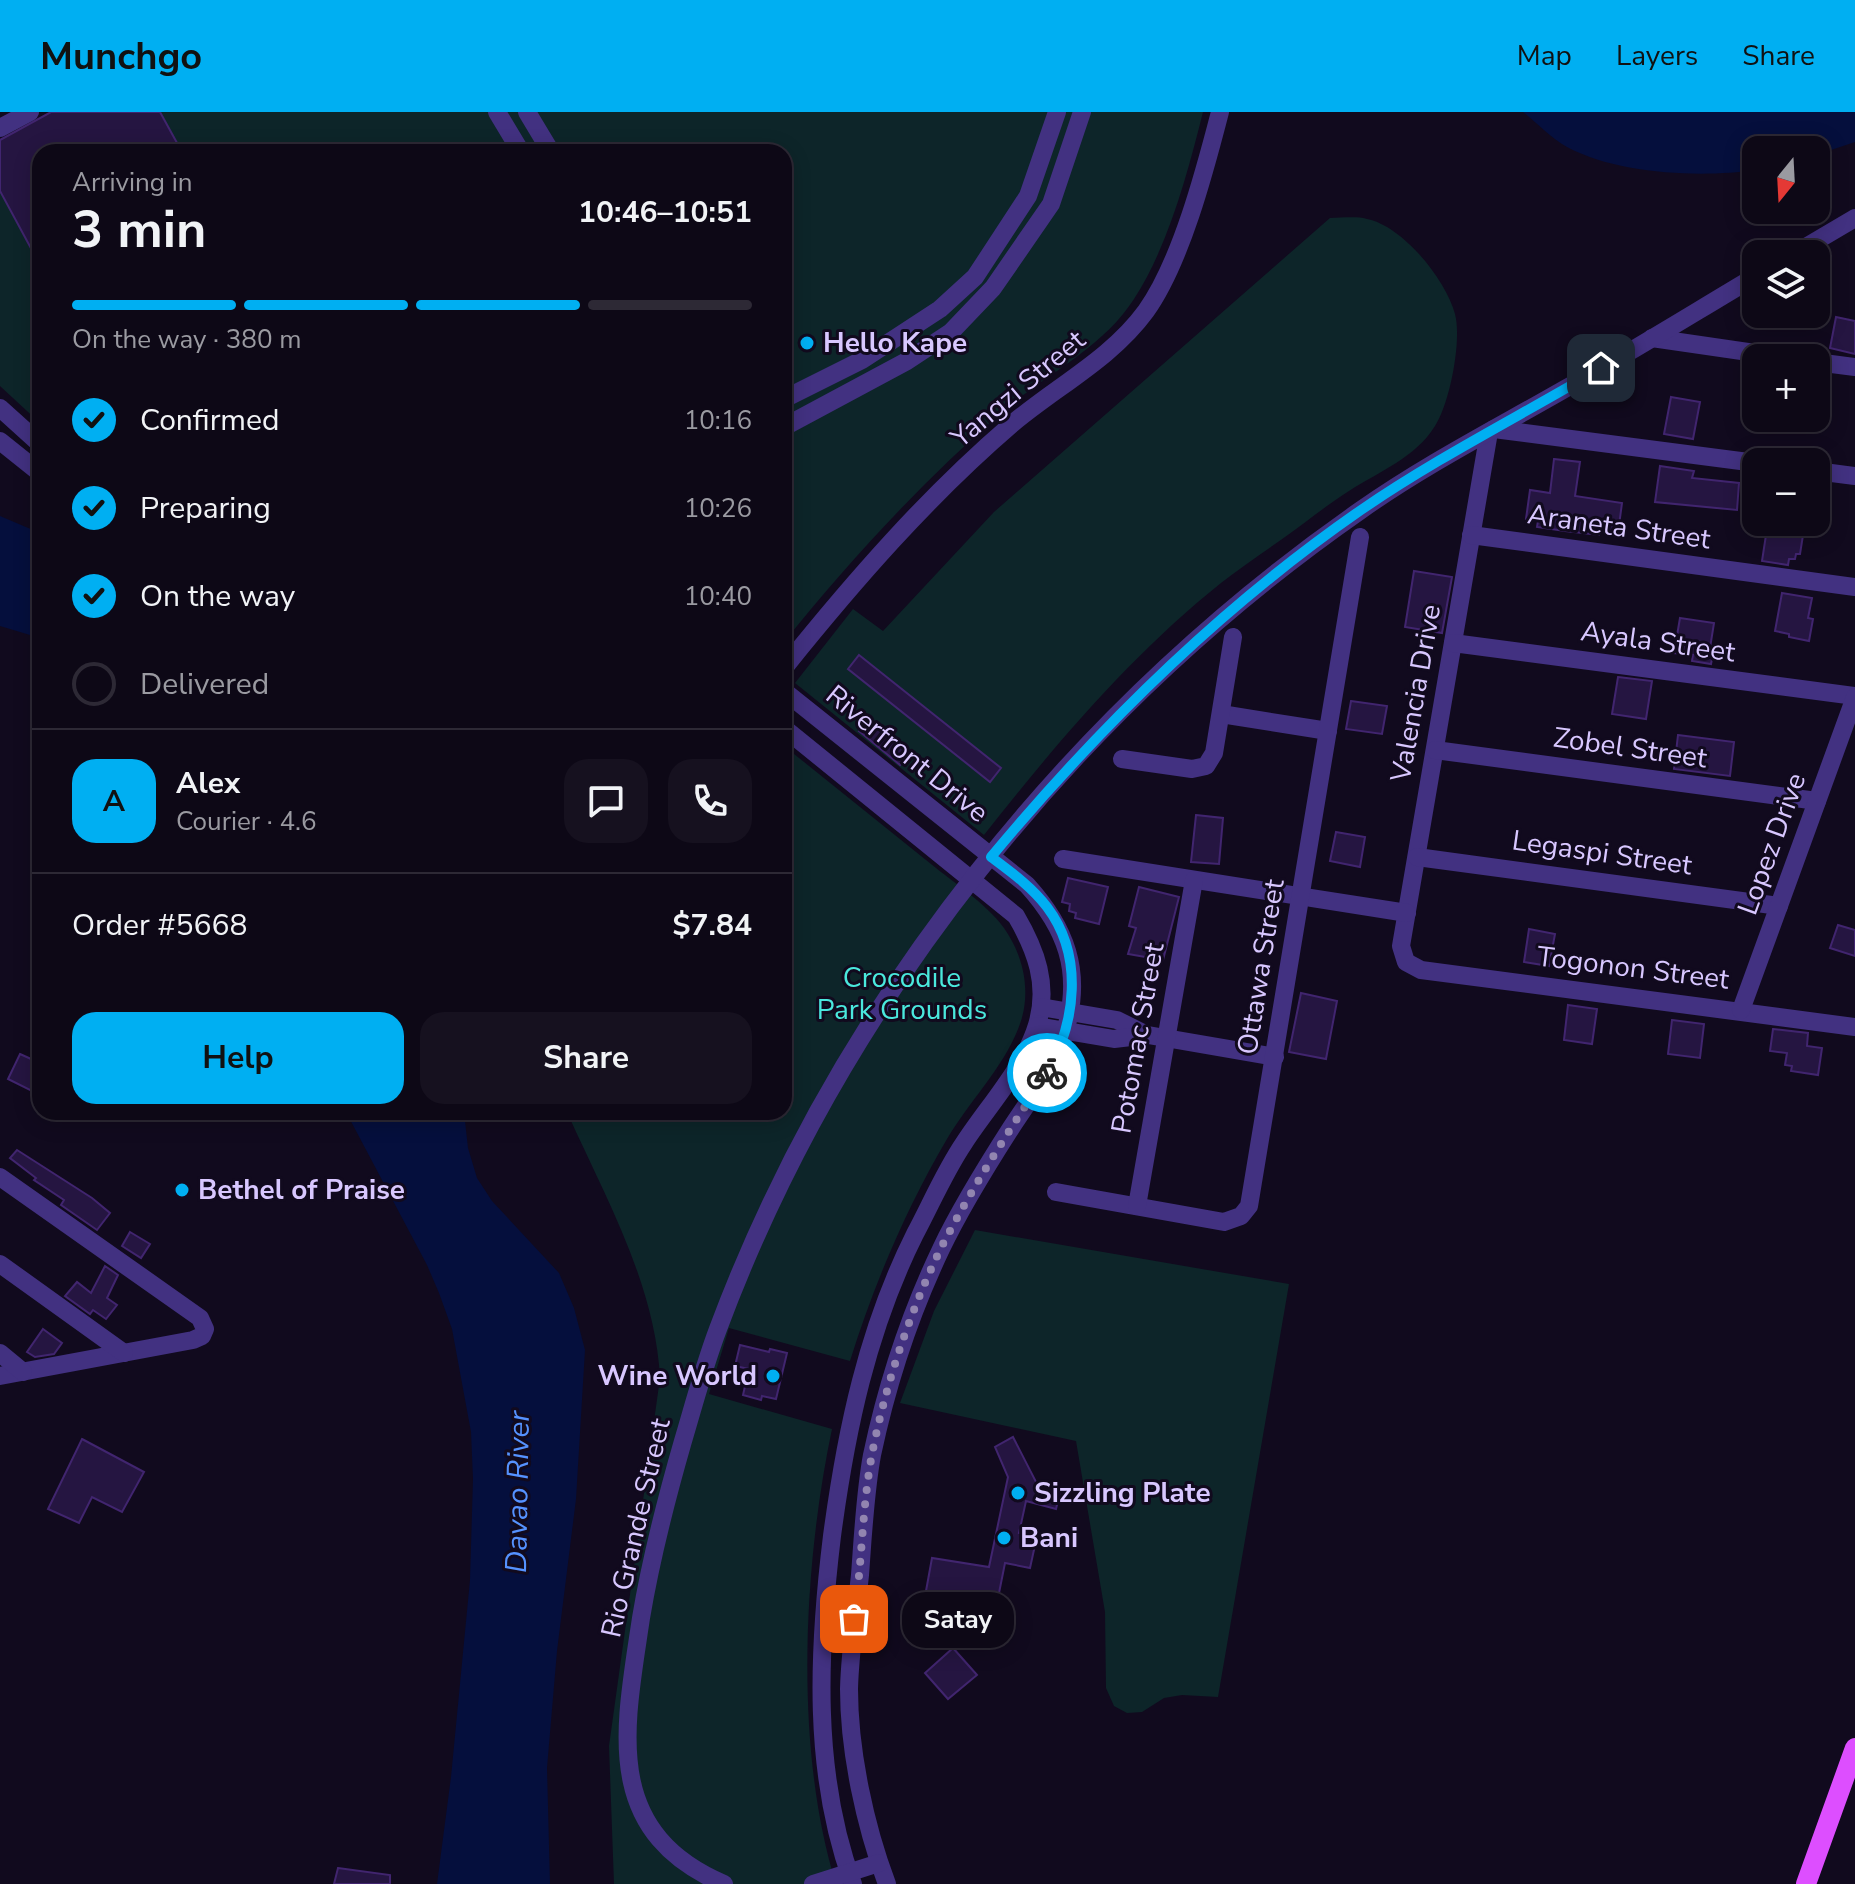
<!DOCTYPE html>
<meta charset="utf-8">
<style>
:root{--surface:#0d0816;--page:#16111f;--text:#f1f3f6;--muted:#9a9aa1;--line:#2d2935;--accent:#00aff2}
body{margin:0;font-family:"Nunito Sans",sans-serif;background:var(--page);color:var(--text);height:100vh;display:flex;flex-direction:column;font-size:30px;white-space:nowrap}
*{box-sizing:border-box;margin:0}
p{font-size:26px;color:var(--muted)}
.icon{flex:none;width:44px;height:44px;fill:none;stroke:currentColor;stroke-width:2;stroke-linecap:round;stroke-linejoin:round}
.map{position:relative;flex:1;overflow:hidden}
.sheet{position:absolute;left:32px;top:32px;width:760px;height:976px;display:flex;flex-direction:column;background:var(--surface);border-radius:24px;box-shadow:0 4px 20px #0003,0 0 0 2px var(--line)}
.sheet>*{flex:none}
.needle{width:52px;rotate:198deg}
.fabs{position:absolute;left:1742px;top:24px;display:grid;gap:16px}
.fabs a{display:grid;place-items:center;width:88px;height:88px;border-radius:16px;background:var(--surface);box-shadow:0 4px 20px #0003,0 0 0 2px var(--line);font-size:40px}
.pin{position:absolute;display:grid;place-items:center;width:68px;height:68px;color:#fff;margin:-34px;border-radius:16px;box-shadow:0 4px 12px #0006}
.courier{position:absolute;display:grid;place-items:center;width:80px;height:80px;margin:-40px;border:6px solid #00aff2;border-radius:50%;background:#fff;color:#222;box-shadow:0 2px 10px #0007}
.bubble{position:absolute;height:56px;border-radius:24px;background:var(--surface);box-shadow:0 4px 20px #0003,0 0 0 2px var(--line);font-size:26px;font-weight:700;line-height:56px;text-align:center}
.summary em{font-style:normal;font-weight:700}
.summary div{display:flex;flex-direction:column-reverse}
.summary{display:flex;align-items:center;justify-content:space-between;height:136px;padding:0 40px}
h1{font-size:52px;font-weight:700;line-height:60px}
.bar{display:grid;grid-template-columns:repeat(4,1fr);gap:12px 8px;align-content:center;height:96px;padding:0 40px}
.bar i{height:10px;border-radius:6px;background:var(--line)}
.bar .on{background:var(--accent)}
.bar p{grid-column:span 4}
.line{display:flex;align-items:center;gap:20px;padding:0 40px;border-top:2px solid var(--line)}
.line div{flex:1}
.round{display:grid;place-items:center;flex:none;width:84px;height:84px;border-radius:24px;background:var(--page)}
ol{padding:0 40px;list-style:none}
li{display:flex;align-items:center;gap:24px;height:88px}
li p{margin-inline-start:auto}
li .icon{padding:8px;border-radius:50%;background:var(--accent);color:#111;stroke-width:4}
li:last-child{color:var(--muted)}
li i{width:44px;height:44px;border:4px solid var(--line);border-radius:50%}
.action{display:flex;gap:16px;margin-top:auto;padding:16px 40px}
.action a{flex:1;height:92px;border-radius:24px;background:var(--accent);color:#111;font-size:32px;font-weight:700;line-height:92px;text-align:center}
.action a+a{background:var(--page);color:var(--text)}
header{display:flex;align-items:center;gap:48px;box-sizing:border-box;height:112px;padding:0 40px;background:var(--accent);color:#111}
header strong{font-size:38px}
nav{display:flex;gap:44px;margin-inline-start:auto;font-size:28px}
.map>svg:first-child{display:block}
.green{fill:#0d2529}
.water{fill:#050f3d}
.building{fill:#251541;stroke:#41256f;stroke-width:2}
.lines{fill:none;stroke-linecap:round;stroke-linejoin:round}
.minor{stroke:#423181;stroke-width:18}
.major{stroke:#dd4eff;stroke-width:20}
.done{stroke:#9285b0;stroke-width:8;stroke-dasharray:0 14.4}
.route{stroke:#00aff2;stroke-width:10}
.poi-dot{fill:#00aff2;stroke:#110a1e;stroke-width:3}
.labels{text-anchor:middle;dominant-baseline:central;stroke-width:6;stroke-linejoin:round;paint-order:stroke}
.poi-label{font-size:28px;font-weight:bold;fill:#d8c7ff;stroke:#110a1e;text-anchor:start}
.street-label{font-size:28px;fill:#d8c7ff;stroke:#110a1e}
.park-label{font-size:28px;fill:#4ae8dd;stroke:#110a1e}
.water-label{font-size:30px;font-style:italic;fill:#5592ff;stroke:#110a1e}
</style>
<header>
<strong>Munchgo</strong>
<nav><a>Map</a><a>Layers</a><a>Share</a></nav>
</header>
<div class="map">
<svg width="1855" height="1772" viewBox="0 0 1855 1772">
<rect width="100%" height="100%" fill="#110a1e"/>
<g class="green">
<path d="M160,0H1203C1188,60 1168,135 1134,187C1102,237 1044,263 1001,301C921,371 850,448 784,530V40H182Z"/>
<path d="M0,79L40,153V311L0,274Z"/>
<path d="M1330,106C1342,106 1356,104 1367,107C1403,114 1446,168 1455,202C1462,228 1450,291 1435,314C1415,346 1380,359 1349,379C1327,393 1306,410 1285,425C1264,440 1241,455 1221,471C1132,542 1054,634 984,723L795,571L853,497L883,519L994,400Z"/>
<path d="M784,634C833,673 882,713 931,752C954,771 986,791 1004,816C1023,843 1031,877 1021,909C1007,952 970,988 947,1027C906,1097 874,1172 850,1249L729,1216L709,1282L832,1317C803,1455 794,1637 836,1772H614L609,1634L660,1266C655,1171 605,1085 567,1000H784Z"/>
<path d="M975,1118L1289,1172L1218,1585L1182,1583L1164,1586L1142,1600L1127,1601L1114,1594L1106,1576L1105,1500L1076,1329L900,1291L934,1199Z"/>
</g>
<g class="water">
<path d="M1523,0H1855V30L1816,43V38H1756V58C1700,66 1617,62 1567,35C1551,26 1537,11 1523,0Z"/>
<path d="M0,404L40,421V526L0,514Z"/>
<path d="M346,1000H464L468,1036L477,1066L492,1089L559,1161L574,1196L585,1238L576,1387L557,1539L547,1656L550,1772H437L451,1665L470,1468L473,1367L471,1320L452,1217L439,1181L427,1153Z"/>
</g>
<g class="building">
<path d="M51,0H160L182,40H40V153L0,79V28Z"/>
<path d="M1836,205L1855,209V242L1830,236Z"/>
<path d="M1671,285L1700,290L1693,327L1664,322Z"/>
<path d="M1554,347L1580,350L1575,384L1622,391L1618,421L1600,418L1599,423L1565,419L1537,415L1538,409L1526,407L1530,378L1550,381Z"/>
<path d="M1660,354L1694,359L1692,366L1739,371L1737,398L1655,390Z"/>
<path d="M1768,410H1794L1793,414L1804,417L1800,442H1796L1795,447H1789L1788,453L1762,449Z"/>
<path d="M1414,459L1452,465L1442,521L1405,515Z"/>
<path d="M1782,481L1812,486L1808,506L1813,507L1809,529L1789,525V522L1775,519Z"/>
<path d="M1680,506L1714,511L1710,536L1714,537L1711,552L1692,549L1693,543L1674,541Z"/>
<path d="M859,543L1001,656L990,670L848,557Z"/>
<path d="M1618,565L1652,569L1646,607L1612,602Z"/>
<path d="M1351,589L1387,594L1382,622L1346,617Z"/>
<path d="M868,608L909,642L900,653L859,619Z"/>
<path d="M1678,623L1734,630L1730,664L1674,657Z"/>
<path d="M1196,703L1223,706L1219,752L1191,750Z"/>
<path d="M1336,720L1365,725L1360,755L1330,749Z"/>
<path d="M1068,766L1108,775L1099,812L1075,806L1076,801L1069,799L1070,792L1062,790Z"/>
<path d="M1139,775L1179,785L1163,848L1128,842L1136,816L1129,814Z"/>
<path d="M1838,813L1855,818V844L1830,836Z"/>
<path d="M1529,817L1555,822L1549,854L1524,850Z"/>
<path d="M1301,881L1337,889L1326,947L1289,940Z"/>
<path d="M1568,893L1597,897L1592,932L1564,928Z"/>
<path d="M1672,908L1704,912L1700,946L1668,942Z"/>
<path d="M1773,917L1808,921L1807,934L1822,936L1818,963L1791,959L1792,954L1785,953L1787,941L1770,939Z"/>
<path d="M20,942L40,951V983L8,967Z"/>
<path d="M17,1038L92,1086L110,1101L97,1118L61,1093L64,1088L34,1068L36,1066L10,1046Z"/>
<path d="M130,1120L150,1132L141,1146L122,1134Z"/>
<path d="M105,1154L118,1163L107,1186L117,1193L106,1207L93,1198L90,1202L65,1184L77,1170L91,1181Z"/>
<path d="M43,1217L62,1231L54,1242L35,1245L27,1240Z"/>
<path d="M740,1233L769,1240L770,1237L787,1241L776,1287L762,1284L761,1288L743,1283L749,1257L735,1254Z"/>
<path d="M1013,1325L1036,1370L1061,1376L1056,1397L1026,1389L1019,1421L1037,1424L1030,1456L1005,1451L993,1511L953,1503L950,1518L920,1512L932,1446L989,1455L1008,1365L995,1335Z"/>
<path d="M82,1327L144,1360L122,1400L92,1385L79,1411L48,1397Z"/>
<path d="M953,1536L977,1563L948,1587L925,1561Z"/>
<path d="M338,1756L390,1763V1772H334Z"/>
</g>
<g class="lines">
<g class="minor">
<path d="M497,0L521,40"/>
<path d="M527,0L551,40"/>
<path d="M0,16L30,0"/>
<path d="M1794,142L1855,106"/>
<path d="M1652,226L1790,246"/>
<path d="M1816,250L1855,255"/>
<path d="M784,287L862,248L940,197L975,165L1028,84L1057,0"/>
<path d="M0,296L40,332"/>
<path d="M784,315L907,249L951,220L993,176L1051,92L1082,0"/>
<path d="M1494,317L1756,351"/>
<path d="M1489,320L1401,834L1406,850L1421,858L1855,915"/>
<path d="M0,329L40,361"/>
<path d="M1816,359L1855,364"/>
<path d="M1471,423L1855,475"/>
<path d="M1453,531L1855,584"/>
<path d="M784,556C854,469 927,385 1012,312C1057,274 1111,247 1146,199C1181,150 1205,58 1220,0"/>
<path d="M784,579L1027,773C1066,816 1082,859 1066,916C1057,953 1031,985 1011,1016C986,1055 961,1095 941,1137C910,1202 887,1272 872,1343C865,1381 863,1423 860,1463C856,1501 850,1538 849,1577C849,1639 865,1714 887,1772"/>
<path d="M1221,602L1328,619"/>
<path d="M784,616L1016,804C1036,838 1049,873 1037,913C1024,956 988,994 964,1031C945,1059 931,1092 915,1122C867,1218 846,1319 832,1424C818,1539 812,1661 853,1772"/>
<path d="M1435,638L1817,689"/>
<path d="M1122,647L1192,657L1206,654L1214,641L1233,525"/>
<path d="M1417,745L1779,794"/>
<path d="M1063,747L1407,801"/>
<path d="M1041,895L1117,908L1145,922"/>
<path d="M1741,898L1855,585"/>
<path d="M1037,914L1114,927L1148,923L1275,945"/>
<path d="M0,1065L200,1206L205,1217L202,1224L193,1228L0,1264"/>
<path d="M1056,1080L1224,1110L1241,1104L1249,1094L1360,425"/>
<path d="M1137,1094L1194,768"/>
<path d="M0,1152L124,1241"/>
<path d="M0,1241L23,1260"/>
<path d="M724,1772C600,1719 625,1615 641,1506C651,1446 666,1388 683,1329C694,1292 704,1254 718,1217C840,890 1075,597 1361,398C1425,353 1495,317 1563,278C1628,242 1692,202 1756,164"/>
<path d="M813,1772L879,1751"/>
</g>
<path class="major" d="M1806,1772L1855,1636"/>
</g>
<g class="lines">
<path class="done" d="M854,1507C862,1453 862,1396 872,1342C886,1271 910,1199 942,1134C973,1074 1010,1017 1047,961"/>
<path class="route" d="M1047,961C1076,911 1084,844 1047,795C1032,775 1011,760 991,745C1100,614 1221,495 1361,398C1438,345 1522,303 1601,256"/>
</g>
<g class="poi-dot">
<circle cx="807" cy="231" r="8"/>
<circle cx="182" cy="1078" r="8"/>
<circle cx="773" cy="1264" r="8"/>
<circle cx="1018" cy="1381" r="8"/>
<circle cx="1004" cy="1426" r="8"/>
</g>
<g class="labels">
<g class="poi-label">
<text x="823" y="231">Hello Kape</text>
<text x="198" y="1078">Bethel of Praise</text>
<text x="757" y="1264" text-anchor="end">Wine World</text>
<text x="1034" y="1381">Sizzling Plate</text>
<text x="1020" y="1426">Bani</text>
</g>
<g class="street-label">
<text transform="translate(1018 277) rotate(-40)">Yangzi Street</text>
<text transform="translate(1619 415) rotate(8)">Araneta Street</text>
<text transform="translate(1658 530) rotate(8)">Ayala Street</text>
<text transform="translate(1416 581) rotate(-80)">Valencia Drive</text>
<text transform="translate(1630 636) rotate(8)">Zobel Street</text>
<text transform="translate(907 642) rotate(39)">Riverfront Drive</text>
<text transform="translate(1772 732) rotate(-70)">Lopez Drive</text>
<text transform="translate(1602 741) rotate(8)">Legaspi Street</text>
<text transform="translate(1261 855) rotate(-81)">Ottawa Street</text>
<text transform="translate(1633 856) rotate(7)">Togonon Street</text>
<text transform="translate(1138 926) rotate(-80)">Potomac Street</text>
<text transform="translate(636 1416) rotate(-77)">Rio Grande Street</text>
</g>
<g class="park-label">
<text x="902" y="866">Crocodile<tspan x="902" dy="32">Park Grounds</tspan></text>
</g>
<g class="water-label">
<text transform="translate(518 1380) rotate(-89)">Davao River</text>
</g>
</g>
</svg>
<div class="fabs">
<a><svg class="needle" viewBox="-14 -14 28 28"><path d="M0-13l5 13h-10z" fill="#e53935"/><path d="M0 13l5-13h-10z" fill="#9a9aa1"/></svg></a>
<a><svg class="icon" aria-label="layers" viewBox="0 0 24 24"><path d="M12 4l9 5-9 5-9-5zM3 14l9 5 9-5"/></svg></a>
<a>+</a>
<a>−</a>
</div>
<div class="pin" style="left:854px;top:1507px;background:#ea580c"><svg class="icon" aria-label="bag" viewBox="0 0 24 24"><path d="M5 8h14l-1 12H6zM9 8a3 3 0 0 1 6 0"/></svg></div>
<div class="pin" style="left:1601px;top:256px;background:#1f2937"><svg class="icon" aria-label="home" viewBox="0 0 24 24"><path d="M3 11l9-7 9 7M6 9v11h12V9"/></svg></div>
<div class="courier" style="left:1047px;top:961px"><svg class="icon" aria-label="bike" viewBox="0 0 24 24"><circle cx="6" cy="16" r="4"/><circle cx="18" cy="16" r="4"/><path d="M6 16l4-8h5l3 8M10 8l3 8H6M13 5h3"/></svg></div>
<div class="bubble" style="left:902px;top:1480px;width:112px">Satay</div>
<section class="sheet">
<div class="summary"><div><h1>3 min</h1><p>Arriving in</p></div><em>10:46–10:51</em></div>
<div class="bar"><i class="on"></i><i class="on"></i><i class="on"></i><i></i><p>On the way · 380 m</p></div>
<ol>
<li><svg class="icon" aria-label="check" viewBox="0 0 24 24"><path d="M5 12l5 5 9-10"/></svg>Confirmed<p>10:16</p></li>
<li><svg class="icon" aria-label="check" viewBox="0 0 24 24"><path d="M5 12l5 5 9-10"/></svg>Preparing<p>10:26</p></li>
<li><svg class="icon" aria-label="check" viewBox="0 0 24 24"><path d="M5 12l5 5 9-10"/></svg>On the way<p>10:40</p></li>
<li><i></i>Delivered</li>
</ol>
<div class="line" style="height:144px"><b class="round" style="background:var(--accent);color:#111">A</b><div><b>Alex</b><p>Courier · 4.6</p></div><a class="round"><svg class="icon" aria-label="chat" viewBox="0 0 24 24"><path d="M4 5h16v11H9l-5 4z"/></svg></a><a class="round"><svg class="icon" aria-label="phone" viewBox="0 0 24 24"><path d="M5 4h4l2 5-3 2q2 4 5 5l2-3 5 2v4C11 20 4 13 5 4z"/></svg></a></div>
<div class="line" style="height:104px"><div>Order #5668</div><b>$7.84</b></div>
<div class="action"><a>Help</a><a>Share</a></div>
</section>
</div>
